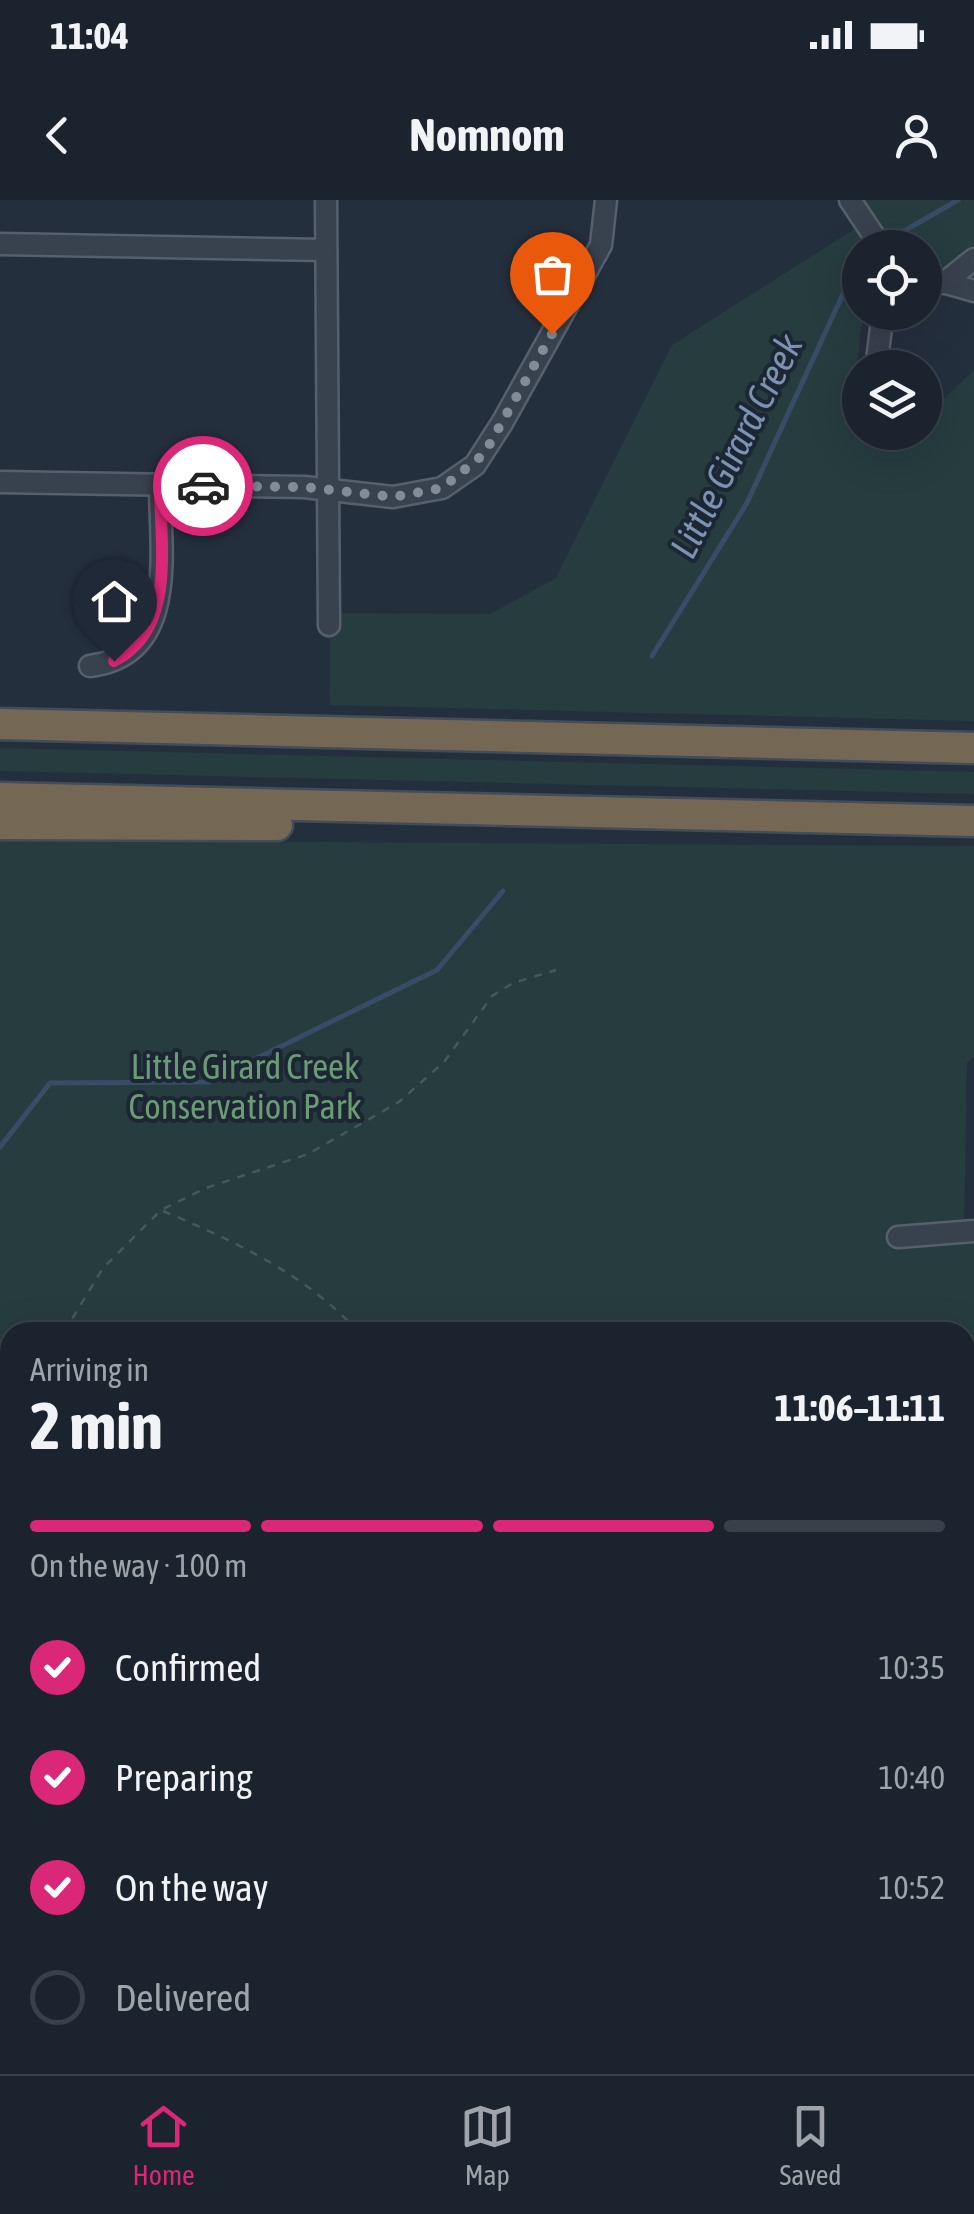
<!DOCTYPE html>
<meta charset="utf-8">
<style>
:root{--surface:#1b232e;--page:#242b36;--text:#f1f3f6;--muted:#a0a4aa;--line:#39404a;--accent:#db2777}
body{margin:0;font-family:"Asap Condensed",sans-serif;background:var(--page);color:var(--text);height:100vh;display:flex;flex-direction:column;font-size:38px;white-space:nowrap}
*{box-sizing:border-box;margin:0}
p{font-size:32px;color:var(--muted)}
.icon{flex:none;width:55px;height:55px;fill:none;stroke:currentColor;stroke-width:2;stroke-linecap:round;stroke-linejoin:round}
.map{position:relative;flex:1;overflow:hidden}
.panel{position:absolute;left:0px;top:1122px;width:975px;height:752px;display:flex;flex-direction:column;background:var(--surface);border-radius:30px 30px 0 0;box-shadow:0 10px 40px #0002,0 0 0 2px var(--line)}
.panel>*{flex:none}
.tools{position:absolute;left:842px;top:30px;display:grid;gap:20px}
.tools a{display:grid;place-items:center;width:100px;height:100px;border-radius:50%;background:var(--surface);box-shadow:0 10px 40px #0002,0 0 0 2px var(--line);font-size:50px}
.pin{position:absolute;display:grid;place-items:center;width:85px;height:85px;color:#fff;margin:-102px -42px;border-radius:50% 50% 50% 0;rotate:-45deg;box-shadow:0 0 10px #0007}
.pin .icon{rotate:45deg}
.courier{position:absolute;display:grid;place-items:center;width:100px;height:100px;margin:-50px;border:8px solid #db2777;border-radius:50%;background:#fff;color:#222;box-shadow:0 2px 12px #0007}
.overview em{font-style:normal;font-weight:700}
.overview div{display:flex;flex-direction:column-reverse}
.overview{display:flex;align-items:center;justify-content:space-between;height:170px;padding:0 30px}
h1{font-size:65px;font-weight:700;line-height:75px}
.bar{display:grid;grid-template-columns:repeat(4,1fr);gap:15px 10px;align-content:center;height:120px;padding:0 30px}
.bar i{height:12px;border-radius:8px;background:var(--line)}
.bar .selected{background:var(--accent)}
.bar p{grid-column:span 4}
ol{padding:0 30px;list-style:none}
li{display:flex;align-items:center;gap:30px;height:110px}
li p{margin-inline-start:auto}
li .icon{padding:10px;border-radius:50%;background:var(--accent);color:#fff;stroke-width:4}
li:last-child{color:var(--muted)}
li i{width:55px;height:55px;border:5px solid var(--line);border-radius:50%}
.status{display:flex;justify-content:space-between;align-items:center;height:70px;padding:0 50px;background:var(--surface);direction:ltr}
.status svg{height:28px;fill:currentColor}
header{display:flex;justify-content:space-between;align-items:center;height:130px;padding:0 30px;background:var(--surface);font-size:45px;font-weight:700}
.tabs{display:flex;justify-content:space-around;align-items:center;height:140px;border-top:2px solid var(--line);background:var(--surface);font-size:28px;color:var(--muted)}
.tabs a{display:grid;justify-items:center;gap:5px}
.tabs .selected{color:var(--accent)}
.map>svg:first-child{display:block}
.green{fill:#263c3f}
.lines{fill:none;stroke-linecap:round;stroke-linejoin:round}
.stream{stroke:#394c67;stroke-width:5}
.minor-casing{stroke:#565f6c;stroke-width:25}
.highway-casing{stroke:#434c59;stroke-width:35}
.path{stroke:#44595c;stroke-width:2.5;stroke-dasharray:8 8;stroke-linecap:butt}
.minor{stroke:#38414e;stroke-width:20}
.highway{stroke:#746855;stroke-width:30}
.done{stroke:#828b98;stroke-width:10;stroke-dasharray:0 18}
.route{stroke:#db2777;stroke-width:12}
.labels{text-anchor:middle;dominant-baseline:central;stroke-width:8;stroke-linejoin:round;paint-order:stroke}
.park-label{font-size:35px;fill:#6b9a76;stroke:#1d2633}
.water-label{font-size:38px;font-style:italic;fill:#7c92b1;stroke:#1d2633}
</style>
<div class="status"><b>11:04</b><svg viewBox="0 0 49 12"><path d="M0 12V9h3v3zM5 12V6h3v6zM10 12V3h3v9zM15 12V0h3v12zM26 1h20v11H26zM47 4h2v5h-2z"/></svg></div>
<header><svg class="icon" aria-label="back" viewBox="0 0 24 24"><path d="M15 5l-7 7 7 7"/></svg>Nomnom<svg class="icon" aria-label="person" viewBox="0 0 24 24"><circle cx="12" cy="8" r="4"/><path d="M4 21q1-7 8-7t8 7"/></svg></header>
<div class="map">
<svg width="974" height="1874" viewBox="0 0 974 1874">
<rect width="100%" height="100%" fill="#242f3e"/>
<g class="green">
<path d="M850,0H974V91L925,77V48H860V112L868,113L861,127L851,234L901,247L913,233L925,232V217L974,170V521L330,505L329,413L490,414L556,378L672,145L864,23Z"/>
<path d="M0,548L974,572V594L0,571Z"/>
<path d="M0,640L974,646V857L967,863L964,1031H974V1874H285V1865H965V1132H10V1258H0Z"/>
<rect x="0" y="1550" width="10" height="138"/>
<path d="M10,1736V1865H147L142,1874H0V1753Z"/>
</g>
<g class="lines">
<g class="stream">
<path d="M883,43L958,0"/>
<path d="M652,456L747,303L860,57"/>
<path d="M0,947L50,883L208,882L437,770L503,691"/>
</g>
<g class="minor-casing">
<g id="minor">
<path d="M326,0L329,425"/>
<path d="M850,0L882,48"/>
<path d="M0,44L326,50"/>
<path d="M925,77L974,91"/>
<path d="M944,83L974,59"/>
<path d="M876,168L883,112"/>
<path d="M0,282L304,287L393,297L442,288L475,265L502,223L601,45L606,0"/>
<path d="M90,466C179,455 160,352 160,285"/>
<path d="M898,1037L974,1031"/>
</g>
</g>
<g class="highway-casing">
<g id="highway">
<path d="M0,524L974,548"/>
<path d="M0,598L974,621"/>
<path d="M0,624L277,625"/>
</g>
</g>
<g class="path">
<path d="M163,1011C232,1040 308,1075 358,1132"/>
<path d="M64,1132L103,1068L161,1010L206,988L308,954L399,902L444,862L492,796L513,783L556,770"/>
<path d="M0,1257L10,1240"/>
<path d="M0,1451L10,1456"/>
<path d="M965,1639L974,1641"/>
</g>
<use href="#minor" class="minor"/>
<use href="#highway" class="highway"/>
</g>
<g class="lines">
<path class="done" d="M203,286L304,287L394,297L442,288L484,254L552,134"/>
<path class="route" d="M114,461C177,429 160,345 160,285L203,286"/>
</g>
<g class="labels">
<g class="park-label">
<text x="245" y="866">Little Girard Creek<tspan x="245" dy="40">Conservation Park</tspan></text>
</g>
<g class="water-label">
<text transform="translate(736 246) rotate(-63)">Little Girard Creek</text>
</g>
</g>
</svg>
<div class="tools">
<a><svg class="icon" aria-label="locate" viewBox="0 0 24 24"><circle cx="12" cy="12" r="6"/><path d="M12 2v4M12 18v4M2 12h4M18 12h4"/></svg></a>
<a><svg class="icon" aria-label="layers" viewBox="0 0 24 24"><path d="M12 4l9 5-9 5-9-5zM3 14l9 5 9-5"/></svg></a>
</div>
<div class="pin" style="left:552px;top:134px;background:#ea580c"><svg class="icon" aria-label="bag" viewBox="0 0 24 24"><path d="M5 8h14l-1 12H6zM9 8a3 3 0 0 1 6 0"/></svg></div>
<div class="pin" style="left:114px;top:461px;background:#1f2937"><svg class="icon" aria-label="home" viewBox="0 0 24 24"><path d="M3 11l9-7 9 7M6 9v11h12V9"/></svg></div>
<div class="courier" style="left:203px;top:286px"><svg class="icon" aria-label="car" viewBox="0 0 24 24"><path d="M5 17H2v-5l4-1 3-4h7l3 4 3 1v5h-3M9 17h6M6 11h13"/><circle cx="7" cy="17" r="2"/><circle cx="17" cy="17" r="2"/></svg></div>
<section class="panel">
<div class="overview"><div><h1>2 min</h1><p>Arriving in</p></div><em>11:06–11:11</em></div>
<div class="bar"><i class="selected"></i><i class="selected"></i><i class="selected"></i><i></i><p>On the way · 100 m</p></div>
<ol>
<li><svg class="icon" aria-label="check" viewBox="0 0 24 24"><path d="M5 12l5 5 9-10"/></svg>Confirmed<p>10:35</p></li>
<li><svg class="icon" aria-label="check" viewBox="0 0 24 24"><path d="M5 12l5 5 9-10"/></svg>Preparing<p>10:40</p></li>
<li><svg class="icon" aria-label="check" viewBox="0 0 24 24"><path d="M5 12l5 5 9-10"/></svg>On the way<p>10:52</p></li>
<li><i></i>Delivered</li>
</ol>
</section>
</div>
<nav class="tabs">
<a class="selected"><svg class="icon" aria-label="home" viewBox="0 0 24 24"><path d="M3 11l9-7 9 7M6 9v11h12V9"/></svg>Home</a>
<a><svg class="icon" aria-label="map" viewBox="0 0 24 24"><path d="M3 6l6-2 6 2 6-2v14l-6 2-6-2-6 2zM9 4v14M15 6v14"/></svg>Map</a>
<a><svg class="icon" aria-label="saved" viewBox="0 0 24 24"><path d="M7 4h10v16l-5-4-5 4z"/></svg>Saved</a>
</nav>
